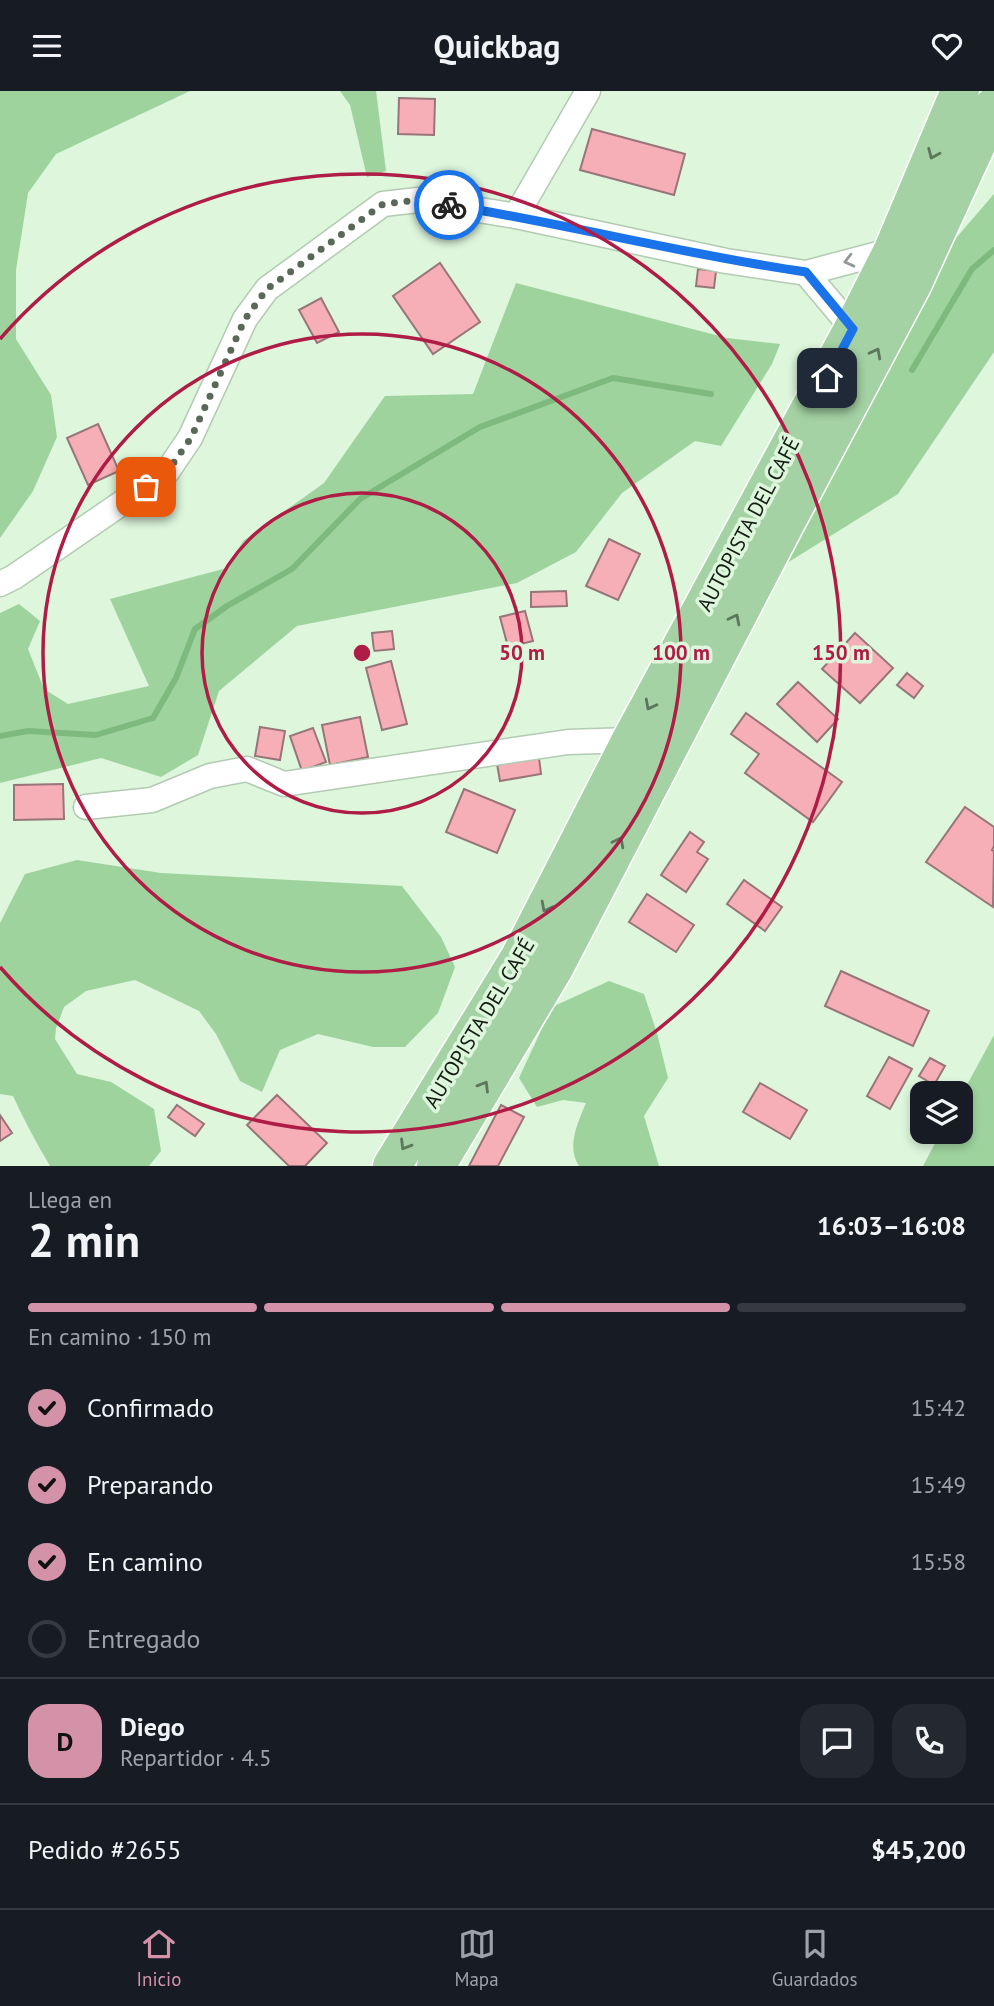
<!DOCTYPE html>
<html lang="es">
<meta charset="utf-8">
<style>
:root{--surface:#171b24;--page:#242831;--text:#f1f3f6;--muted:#9ea1a6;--line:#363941;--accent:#d392a7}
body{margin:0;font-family:"PT Sans",sans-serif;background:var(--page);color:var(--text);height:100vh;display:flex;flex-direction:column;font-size:26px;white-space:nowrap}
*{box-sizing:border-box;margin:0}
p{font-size:23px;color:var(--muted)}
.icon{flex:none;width:38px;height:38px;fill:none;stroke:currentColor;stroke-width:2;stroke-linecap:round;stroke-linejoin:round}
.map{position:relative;height:1075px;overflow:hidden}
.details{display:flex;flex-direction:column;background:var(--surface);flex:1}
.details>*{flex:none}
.fabs{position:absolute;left:910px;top:990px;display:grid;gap:14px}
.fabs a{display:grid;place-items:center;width:63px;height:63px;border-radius:14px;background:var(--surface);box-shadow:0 4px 10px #0003;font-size:35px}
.pin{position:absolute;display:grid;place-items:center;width:60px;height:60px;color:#fff;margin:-30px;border-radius:14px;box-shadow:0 4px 10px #0006}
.courier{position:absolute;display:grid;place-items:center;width:70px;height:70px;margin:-35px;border:5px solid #1a73e8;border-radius:50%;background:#fff;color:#222;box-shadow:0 2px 9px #0007}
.head em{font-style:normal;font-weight:700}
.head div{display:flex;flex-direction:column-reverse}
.head{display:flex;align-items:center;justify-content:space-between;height:119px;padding:0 28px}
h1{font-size:46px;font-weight:700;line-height:52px}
.bar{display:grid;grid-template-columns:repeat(4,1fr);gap:10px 7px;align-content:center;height:84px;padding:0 28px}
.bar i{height:9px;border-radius:5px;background:var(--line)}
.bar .selected{background:var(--accent)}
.bar p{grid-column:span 4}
.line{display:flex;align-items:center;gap:18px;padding:0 28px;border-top:2px solid var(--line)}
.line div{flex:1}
.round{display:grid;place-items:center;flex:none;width:74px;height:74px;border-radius:21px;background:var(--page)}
ol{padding:0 28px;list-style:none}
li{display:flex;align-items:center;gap:21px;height:77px}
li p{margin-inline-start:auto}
li .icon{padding:7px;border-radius:50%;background:var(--accent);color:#111;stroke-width:4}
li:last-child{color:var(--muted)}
li i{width:38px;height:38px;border:4px solid var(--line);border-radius:50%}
header{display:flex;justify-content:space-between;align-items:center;height:91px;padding:0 28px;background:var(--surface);font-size:32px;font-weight:700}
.dock{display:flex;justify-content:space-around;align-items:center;height:98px;border-top:2px solid var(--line);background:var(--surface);font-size:19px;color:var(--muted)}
.dock a{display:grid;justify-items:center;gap:4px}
.dock .selected{color:var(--accent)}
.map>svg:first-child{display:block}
.green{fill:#9fd39e}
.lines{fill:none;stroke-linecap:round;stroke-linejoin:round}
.stream{stroke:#7eba7e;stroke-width:6}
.building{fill:#f7afb7;stroke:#977578;stroke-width:2}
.minor-casing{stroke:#b3cbb2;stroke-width:27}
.trunk-casing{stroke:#fff;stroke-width:41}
.minor{stroke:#fff;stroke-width:24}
.trunk{stroke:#a4d2a4;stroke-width:38}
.oneway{stroke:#5c775c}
.oneway2{stroke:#959995}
.done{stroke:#5a6859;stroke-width:7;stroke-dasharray:0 12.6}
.route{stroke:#1a73e8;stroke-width:9}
.ring{fill:none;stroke:#af1c46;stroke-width:3.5}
.labels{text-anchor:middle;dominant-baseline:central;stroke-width:7;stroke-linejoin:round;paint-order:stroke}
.street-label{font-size:21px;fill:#141c13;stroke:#ddf6dc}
.centre{fill:#af1c46;stroke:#ddf6dc;stroke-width:3.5}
.ring-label{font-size:21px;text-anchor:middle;font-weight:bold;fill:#af1c46;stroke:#ddf6dc;stroke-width:7;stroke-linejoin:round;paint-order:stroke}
</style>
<header><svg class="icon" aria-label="menu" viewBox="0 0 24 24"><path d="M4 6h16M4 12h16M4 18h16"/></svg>Quickbag<svg class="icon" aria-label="heart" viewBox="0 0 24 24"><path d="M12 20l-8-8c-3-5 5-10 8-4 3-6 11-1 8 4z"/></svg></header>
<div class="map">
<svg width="994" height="1075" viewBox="0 0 994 1075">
<rect width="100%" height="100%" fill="#ddf6dc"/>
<g class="green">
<path d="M0,0H190L56,63L28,102L16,179V248L51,304L57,346L33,400L0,447Z"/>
<path d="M340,0H376L386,80L367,86L350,14Z"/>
<path d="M994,103V261L898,403L787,472L950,154Z"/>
<path d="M516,192L727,247L780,253L772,273L721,355L695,350L622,402L576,461L517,492L297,535L219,600L198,664L161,686L101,667L0,692V522L19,513L40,530L28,558L44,598L68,613L149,595L110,508L227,477L243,450L324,392L385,305L473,303Z"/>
<path d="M77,769L161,782L402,795L441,846L455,876L438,922L405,956H373L318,943L280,959L262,1001L240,990L216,943L199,920L135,889L86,900L64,916L56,937L55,948L77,983L111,991L154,1018L161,1060L149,1075H50C37,1053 24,1029 13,1005L0,1003V832L25,783Z"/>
<path d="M609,890L644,903L657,942L668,987L644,1025L659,1075H579C566,1056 578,1031 586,1012L563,1009L537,1016L519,987L552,916Z"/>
<path d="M994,944V1075H923L941,1041H961V1005Z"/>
</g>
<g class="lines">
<g class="stream">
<path d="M912,279L972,178L994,159"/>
<path d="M0,645L28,640L96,644L153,627L176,587L195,538L227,515L292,478L360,408L480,336L613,287L711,303"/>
</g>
</g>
<g class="building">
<path d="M399,7L435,8L434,44L398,43Z"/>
<path d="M592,38L685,63L674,104L580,79Z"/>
<path d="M440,172L480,231L433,263L393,205Z"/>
<path d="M698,178L716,180L714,197L696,195Z"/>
<path d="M321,207L339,241L317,252L299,219Z"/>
<path d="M98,333L119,380L88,394L67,347Z"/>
<path d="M609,448L640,463L618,509L586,495Z"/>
<path d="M566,500L567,515L531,516V501Z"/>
<path d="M525,520L533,550L508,556L500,526Z"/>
<path d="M392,540L394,558L374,560L372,542Z"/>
<path d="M855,542L893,577L860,612L822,578Z"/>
<path d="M391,570L407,633L382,639L366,577Z"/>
<path d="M907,582L923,595L914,607L897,594Z"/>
<path d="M798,591L838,628L817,651L777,613Z"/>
<path d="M746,622L842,691L813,731L745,682L759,663L731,643Z"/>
<path d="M360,626L368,666L330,674L322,634Z"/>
<path d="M260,636L285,640L280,669L255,665Z"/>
<path d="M313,637L326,671L302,680L290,645Z"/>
<path d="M538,659L541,683L500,690L496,667Z"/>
<path d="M63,693L64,728L14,729V694Z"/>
<path d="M464,698L515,719L497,762L446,741Z"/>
<path d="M965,716L994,736V755L992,759L994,760L993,816L926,771Z"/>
<path d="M690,741L704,751L697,761L708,768L686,801L661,784Z"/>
<path d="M744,789L782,816L765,840L727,813Z"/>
<path d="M647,803L694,834L676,861L629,831Z"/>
<path d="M841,880L929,920L913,955L825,915Z"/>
<path d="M889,966L912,978L890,1018L867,1005Z"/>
<path d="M930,967L945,975L934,994L919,985Z"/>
<path d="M760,992L807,1019L790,1048L743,1021Z"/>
<path d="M277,1004L327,1052L305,1075H289L247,1034Z"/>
<path d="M177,1014L204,1033L195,1045L168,1026Z"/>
<path d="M501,1014L524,1026L498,1075H469Z"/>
<path d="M0,1024L12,1042L0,1050Z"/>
</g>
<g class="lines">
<g class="minor-casing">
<g id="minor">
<path d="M516,125L588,0"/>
<path d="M806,182L853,238"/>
<path d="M0,493L14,486L167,381L190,347L245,228L267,198L383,113L418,109L516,125L726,170L806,182L893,159"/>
<path d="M86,716L152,709L210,685L247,678L284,693L568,651L631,649"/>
</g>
</g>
<g class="trunk-casing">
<g id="trunk">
<path d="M392,1075L520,866L631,649L853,238L893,159L960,0"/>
<path d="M436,1075L554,877L786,431L912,194L994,15"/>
</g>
</g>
<use href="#minor" class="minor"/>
<use href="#trunk" class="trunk"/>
</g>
<defs><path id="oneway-chevron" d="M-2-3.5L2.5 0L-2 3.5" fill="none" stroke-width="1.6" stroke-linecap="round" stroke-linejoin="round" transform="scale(1.75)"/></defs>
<g class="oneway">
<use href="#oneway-chevron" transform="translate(933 63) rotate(113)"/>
<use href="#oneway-chevron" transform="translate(876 262) rotate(-62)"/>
<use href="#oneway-chevron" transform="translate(735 528) rotate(-63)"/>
<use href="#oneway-chevron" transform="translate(650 614) rotate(118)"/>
<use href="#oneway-chevron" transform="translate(619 751) rotate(-63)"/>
<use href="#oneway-chevron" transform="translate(546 816) rotate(117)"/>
<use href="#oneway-chevron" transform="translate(484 995) rotate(-59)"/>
<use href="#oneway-chevron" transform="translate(405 1054) rotate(121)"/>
</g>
<use class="oneway2" href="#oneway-chevron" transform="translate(849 170) rotate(166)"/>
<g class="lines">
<path class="done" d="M146,396L167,381L191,347L245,228L267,198L383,113L418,109L449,114"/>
<path class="route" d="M449,114C568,133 686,164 806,181L853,238L827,287"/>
</g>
<g class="ring">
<circle cx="362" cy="562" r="160"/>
<circle cx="362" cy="562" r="319"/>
<path d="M0 248A479 479 0 1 1 0 876"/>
</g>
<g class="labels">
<g class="street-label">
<text transform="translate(748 433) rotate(-62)">AUTOPISTA DEL CAFÉ</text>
<text transform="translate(479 932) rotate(-59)">AUTOPISTA DEL CAFÉ</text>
</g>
</g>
<circle cx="362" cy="562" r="10" class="centre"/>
<g class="ring-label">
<text x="522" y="569">50 m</text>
<text x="681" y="569">100 m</text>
<text x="841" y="569">150 m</text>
</g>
</svg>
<div class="fabs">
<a><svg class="icon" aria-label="layers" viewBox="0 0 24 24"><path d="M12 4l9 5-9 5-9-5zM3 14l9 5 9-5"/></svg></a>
</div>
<div class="pin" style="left:146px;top:396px;background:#ea580c"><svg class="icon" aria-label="bag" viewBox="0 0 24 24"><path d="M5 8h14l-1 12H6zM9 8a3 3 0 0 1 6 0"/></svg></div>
<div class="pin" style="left:827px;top:287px;background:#1f2937"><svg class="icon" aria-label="home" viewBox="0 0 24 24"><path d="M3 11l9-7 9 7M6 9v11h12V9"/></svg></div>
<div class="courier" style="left:449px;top:114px"><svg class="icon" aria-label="bike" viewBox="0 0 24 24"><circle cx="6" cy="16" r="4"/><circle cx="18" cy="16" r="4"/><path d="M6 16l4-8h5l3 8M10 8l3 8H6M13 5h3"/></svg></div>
</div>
<section class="details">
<div class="head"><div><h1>2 min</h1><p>Llega en</p></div><em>16:03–16:08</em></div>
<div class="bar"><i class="selected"></i><i class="selected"></i><i class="selected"></i><i></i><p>En camino · 150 m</p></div>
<ol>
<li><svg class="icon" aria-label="check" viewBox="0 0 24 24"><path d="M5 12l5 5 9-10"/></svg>Confirmado<p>15:42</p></li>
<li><svg class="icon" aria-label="check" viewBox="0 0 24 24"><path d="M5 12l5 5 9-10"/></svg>Preparando<p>15:49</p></li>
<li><svg class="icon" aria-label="check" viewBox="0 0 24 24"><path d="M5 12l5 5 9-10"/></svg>En camino<p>15:58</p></li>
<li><i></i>Entregado</li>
</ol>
<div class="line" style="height:126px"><b class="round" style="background:var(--accent);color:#111">D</b><div><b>Diego</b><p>Repartidor · 4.5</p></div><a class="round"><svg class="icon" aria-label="chat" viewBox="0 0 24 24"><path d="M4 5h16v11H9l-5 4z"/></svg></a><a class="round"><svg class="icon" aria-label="phone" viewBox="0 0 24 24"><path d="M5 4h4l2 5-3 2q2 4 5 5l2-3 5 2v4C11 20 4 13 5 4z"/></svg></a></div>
<div class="line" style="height:91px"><div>Pedido #2655</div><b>$45,200</b></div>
</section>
<nav class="dock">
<a class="selected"><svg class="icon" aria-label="home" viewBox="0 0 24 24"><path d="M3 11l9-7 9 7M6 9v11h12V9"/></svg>Inicio</a>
<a><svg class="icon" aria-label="map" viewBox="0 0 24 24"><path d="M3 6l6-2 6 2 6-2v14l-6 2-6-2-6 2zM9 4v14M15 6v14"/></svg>Mapa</a>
<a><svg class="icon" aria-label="saved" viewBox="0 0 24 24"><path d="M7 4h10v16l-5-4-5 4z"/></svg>Guardados</a>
</nav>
